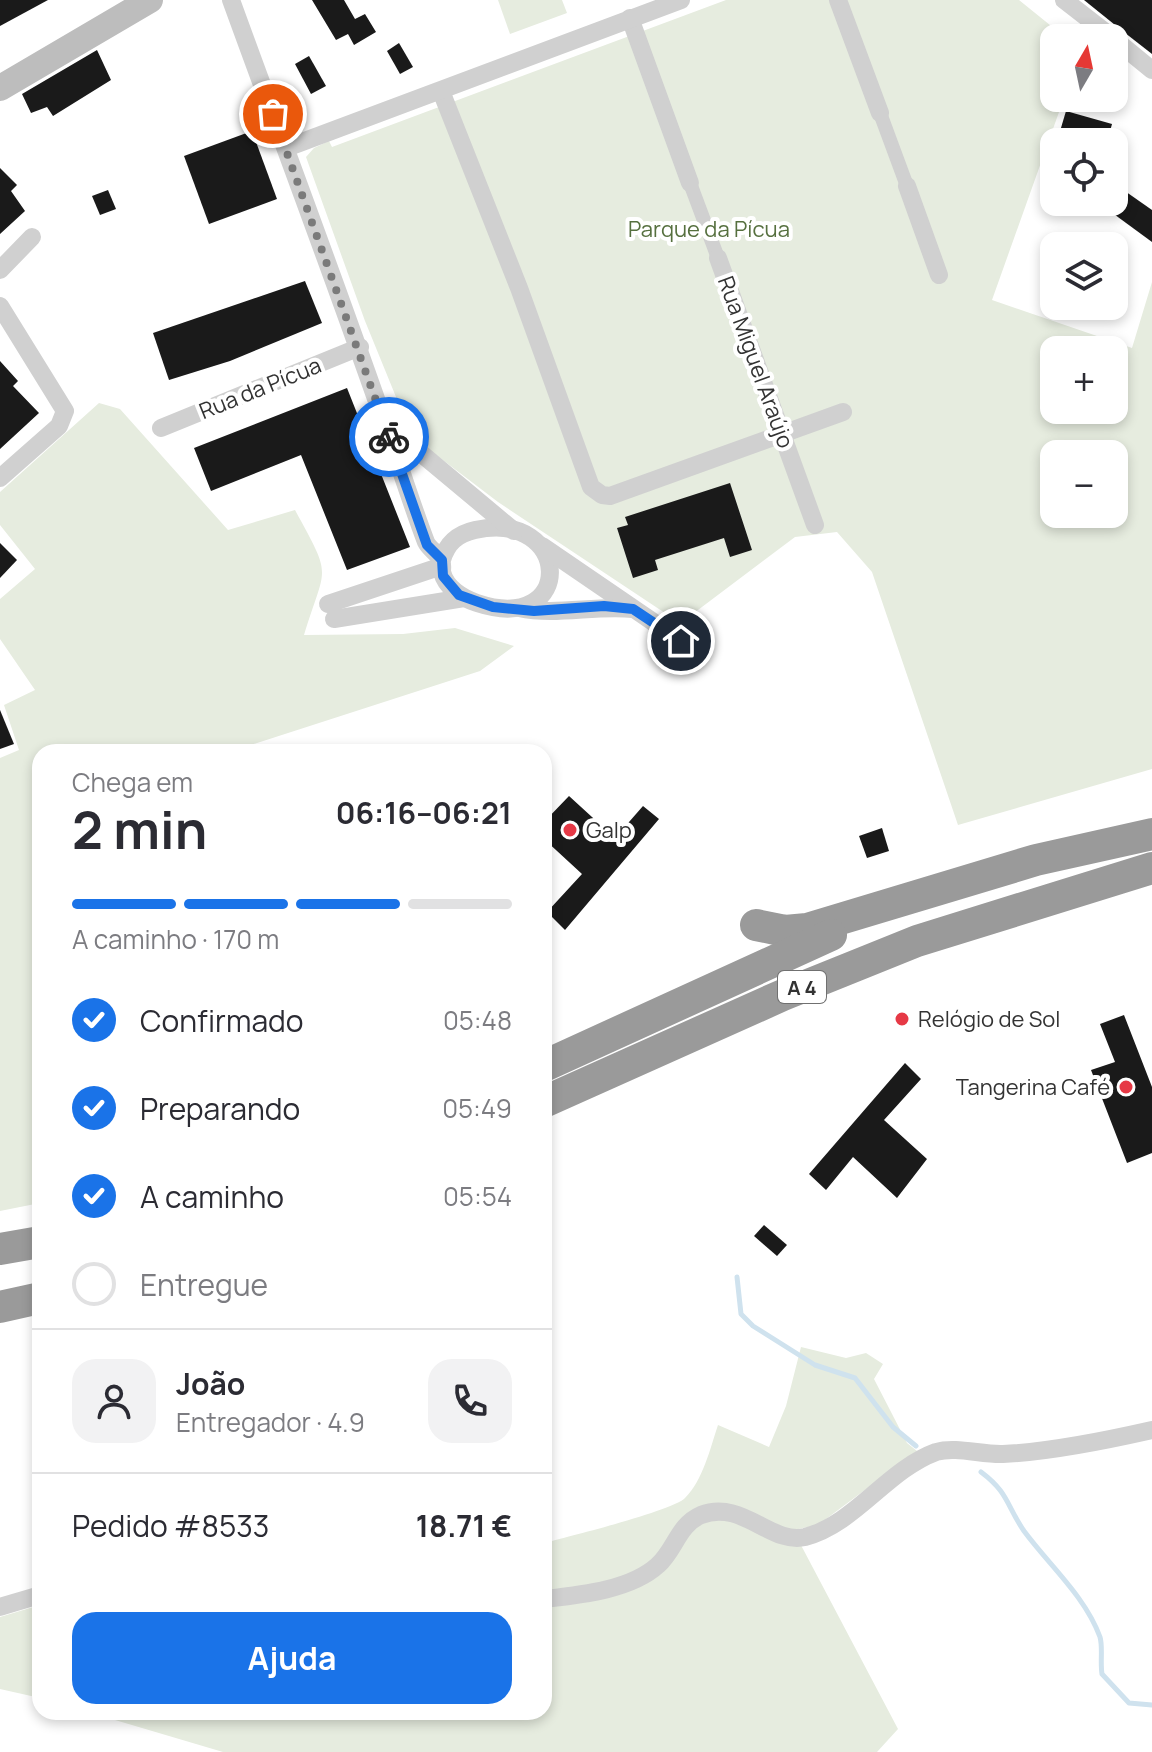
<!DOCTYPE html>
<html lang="pt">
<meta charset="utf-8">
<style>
:root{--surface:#fff;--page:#f2f2f3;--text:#2b2b33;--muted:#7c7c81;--line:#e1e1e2;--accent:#1a73e8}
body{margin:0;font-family:Manrope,sans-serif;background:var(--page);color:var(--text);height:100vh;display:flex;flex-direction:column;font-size:30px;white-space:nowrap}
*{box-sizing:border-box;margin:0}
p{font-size:26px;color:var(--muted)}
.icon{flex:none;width:44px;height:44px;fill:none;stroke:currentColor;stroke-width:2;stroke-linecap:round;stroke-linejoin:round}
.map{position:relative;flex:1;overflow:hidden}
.side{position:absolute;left:32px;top:744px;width:520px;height:976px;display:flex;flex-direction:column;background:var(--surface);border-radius:24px;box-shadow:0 4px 12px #0003}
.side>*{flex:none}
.needle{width:52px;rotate:9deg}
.fabs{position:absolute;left:1040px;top:24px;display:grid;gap:16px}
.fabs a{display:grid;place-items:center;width:88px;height:88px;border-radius:16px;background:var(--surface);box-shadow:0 4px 12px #0003;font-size:40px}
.pin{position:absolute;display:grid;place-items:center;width:68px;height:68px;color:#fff;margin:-34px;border:4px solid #fff;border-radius:50%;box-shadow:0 2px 8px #0007}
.courier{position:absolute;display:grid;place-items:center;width:80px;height:80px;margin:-40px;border:6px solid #1a73e8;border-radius:50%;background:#fff;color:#222;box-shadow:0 2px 10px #0007}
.headline em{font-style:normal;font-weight:700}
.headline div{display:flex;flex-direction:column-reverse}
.headline{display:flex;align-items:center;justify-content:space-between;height:136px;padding:0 40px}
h1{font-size:52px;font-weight:700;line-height:60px}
.bar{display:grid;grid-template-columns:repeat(4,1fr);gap:12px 8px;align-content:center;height:96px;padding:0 40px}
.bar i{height:10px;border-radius:6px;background:var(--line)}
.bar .selected{background:var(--accent)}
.bar p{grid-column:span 4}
.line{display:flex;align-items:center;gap:20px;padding:0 40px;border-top:2px solid var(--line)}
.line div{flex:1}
.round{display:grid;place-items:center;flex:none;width:84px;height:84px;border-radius:24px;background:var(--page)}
ol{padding:0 40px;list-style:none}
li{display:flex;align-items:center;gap:24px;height:88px}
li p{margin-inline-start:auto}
li .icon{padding:8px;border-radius:50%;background:var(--accent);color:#fff;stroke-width:4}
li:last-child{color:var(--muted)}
li i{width:44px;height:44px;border:4px solid var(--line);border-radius:50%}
.action{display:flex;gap:16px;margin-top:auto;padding:16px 40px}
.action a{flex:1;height:92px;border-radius:24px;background:var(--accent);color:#fff;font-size:32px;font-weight:700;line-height:92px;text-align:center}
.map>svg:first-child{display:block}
.green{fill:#e6ecdf;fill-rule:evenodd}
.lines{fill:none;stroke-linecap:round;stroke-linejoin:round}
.stream{stroke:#cfe2ee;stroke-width:5}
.building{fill:#1a1a1a}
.pedestrian{stroke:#d0d0d0;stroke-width:14}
.minor{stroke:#d0d0d0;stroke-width:18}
.secondary{stroke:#bdbdbd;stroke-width:26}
.motorway{stroke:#9a9a9a;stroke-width:32}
.done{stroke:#7a7a7a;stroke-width:8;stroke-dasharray:0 14.4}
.route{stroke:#1a73e8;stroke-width:10}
.poi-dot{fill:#e63946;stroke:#fff;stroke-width:3}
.labels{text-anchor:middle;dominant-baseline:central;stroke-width:8;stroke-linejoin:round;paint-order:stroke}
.shield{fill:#fff;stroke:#707070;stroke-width:2}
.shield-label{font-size:20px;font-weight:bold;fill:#333}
.park-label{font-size:22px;fill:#56703f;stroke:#fff}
.street-label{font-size:22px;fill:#333;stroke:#fff}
.poi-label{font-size:22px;fill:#333;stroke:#fff;text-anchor:start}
</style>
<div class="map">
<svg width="1152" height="1752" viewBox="0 0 1152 1752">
<rect width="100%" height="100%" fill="#fff"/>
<g class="green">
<path d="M498,0H562L567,13L510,34Z"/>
<path d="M726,0H1019L1066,38H1054V98H1064L992,300L1132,348L1152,282V769L958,825L872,572L837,532L795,537L690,616L686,627L498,502L431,451L405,419L365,321L306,157L314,148L329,141L332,147ZM1054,350H1114V410H1054ZM1054,454H1114V514H1054Z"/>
<path d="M99,403L120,409L228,530L295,510C333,580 326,563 304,635L403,634L455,628L514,646L480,671L229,752H40V1203L0,1211V758L19,750L4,705L35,690L0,639V599L35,569L0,525V492Z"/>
<path d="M801,1347L846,1358L866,1353L883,1364L874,1379L907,1443L917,1451L818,1525L793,1530L898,1729L877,1752H223L88,1712H544V1543C567,1537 672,1511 685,1498C703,1480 710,1449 718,1425L769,1447L786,1406Z"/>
<path d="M40,1605V1698L0,1689V1617Z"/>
</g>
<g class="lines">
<g class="stream">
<path d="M737,1277L741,1314L753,1326L815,1365L855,1378L893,1427L916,1446"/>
<path d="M981,1472C1009,1493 1006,1505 1024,1531C1049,1565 1085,1596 1100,1637C1103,1647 1100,1662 1102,1674L1129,1703L1152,1705"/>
</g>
</g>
<g class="building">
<path d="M0,0H48L0,26Z"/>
<path d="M312,0H344L355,19L365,14L376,32L354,45L348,34L336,40Z"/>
<path d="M1084,0H1152V54L1120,29Z"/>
<path d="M399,43L413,67L400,74L387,51Z"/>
<path d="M97,50L111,80L53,116L47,107L31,113L22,94Z"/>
<path d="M309,56L326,86L311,94L295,64Z"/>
<path d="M1066,111L1112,124L1107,142L1058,138Z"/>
<path d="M252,131L277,199L209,224L184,156Z"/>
<path d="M0,168L17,185L11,191L25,211L0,234Z"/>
<path d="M1122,189L1152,210V242L1107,209Z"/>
<path d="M108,190L116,209L100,215L92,196Z"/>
<path d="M305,281L322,323L230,361L169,380L153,333Z"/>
<path d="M0,361L18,381L13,386L39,413L0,449Z"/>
<path d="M347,388L410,547L347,570L301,455L211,491L194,448Z"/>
<path d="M730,483L752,550L730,557L724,538L655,560L658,570L633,578L617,528L628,525L625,517Z"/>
<path d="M0,543L17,560L0,578Z"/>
<path d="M0,710L14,744L0,749Z"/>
<path d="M569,796L615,838L643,806L659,819L565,930L547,912L582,874L544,839V822Z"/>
<path d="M882,828L889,851L867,858L859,836Z"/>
<path d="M1124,1015L1152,1087V1153L1127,1163L1091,1070L1115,1062L1100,1024Z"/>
<path d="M905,1063L921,1079L884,1120L927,1159L897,1198L853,1157L826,1190L809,1174Z"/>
<path d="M764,1225L787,1245L777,1256L754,1236Z"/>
</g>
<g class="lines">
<g class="pedestrian">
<path d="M880,113L907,186"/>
<path d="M690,183L718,258"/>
</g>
<g class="minor">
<path d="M231,0C287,154 345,307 398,462C407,488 416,516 426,542C429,549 438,553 441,560C443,564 442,568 442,572C446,588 462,598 477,603C577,636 572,509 475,530C457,534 447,543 442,560"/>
<path d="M838,0L880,113"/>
<path d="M1064,0L1113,38"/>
<path d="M630,18L690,183"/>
<path d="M1114,39L1152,70"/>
<path d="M441,91L519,288L591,487L602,495L610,496L843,412"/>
<path d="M286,148L681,0"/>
<path d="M907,186L939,275"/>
<path d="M718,258L815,525"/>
<path d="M0,270L32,237"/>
<path d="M0,306L65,411L59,426L0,478"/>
<path d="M387,425L514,531"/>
<path d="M161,428L360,347"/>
<path d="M542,546L681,641"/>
<path d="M328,604L442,566"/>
<path d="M519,608C556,616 595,605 633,609"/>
<path d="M334,619L464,598"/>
<path d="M544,1599C580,1595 631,1590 658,1565C675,1550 678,1525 701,1515C742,1499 771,1545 805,1537C855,1524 887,1470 936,1452C956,1446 982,1455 1003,1454C1047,1452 1108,1440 1152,1430"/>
<path d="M0,1607L40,1595"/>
</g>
<path class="secondary" d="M0,88L150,0"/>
<g class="motorway">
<path d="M756,925L785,931L807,929L1036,860L1152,834"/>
<path d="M544,1066L831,935"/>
<path d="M544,1102L783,995L917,941L1152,868"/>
<path d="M0,1249L40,1242"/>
<path d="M0,1307L40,1298"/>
</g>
</g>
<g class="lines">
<path class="done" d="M273,114L389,437"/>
<path class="route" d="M389,437L427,545L442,560L443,576L459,595L493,607L534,611L604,606L633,609L681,641"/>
</g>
<g class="poi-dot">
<circle cx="570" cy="830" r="8"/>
<circle cx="902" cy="1019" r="8"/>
<circle cx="1126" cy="1087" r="8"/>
</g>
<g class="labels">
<rect class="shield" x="778" y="971" width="48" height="32" rx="6"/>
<g class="shield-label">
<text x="802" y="987">A 4</text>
</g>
<g class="park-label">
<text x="709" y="229">Parque da Pícua</text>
</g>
<g class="street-label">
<text transform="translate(756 362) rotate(70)">Rua Miguel Araújo</text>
<text transform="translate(260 388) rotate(-22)">Rua da Pícua</text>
</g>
<g class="poi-label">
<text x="586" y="830">Galp</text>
<text x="918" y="1019">Relógio de Sol</text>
<text x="1110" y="1087" text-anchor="end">Tangerina Café</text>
</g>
</g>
</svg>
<div class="fabs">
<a><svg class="needle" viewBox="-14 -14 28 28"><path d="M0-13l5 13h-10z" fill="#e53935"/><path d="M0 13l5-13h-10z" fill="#7c7c81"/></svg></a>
<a><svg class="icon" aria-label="locate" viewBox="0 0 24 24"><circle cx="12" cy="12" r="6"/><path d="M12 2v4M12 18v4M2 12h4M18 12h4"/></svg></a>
<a><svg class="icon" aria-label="layers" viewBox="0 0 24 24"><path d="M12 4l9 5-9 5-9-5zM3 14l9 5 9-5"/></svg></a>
<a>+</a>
<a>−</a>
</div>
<div class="pin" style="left:273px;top:114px;background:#ea580c"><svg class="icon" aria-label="bag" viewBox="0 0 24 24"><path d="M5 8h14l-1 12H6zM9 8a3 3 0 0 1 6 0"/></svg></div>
<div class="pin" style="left:681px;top:641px;background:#1f2937"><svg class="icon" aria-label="home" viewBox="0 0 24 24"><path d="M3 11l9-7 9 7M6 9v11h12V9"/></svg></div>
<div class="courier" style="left:389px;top:437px"><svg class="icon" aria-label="bike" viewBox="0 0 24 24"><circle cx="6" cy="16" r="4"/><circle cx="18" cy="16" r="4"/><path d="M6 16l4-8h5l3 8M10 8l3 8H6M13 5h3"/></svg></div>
<section class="side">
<div class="headline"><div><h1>2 min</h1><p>Chega em</p></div><em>06:16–06:21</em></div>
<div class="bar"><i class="selected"></i><i class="selected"></i><i class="selected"></i><i></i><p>A caminho · 170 m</p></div>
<ol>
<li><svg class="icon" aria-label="check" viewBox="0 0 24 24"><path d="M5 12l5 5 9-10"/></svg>Confirmado<p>05:48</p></li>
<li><svg class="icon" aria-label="check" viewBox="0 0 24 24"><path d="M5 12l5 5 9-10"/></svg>Preparando<p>05:49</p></li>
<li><svg class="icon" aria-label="check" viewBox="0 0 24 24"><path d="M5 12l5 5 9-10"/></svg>A caminho<p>05:54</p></li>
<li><i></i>Entregue</li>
</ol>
<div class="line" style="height:144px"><a class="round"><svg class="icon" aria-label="person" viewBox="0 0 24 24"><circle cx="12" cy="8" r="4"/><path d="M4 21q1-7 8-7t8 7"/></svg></a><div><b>João</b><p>Entregador · 4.9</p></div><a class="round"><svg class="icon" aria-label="phone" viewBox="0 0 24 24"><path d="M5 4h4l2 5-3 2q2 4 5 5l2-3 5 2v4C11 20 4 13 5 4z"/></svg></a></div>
<div class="line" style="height:104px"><div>Pedido #8533</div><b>18.71 €</b></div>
<div class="action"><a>Ajuda</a></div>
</section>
</div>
